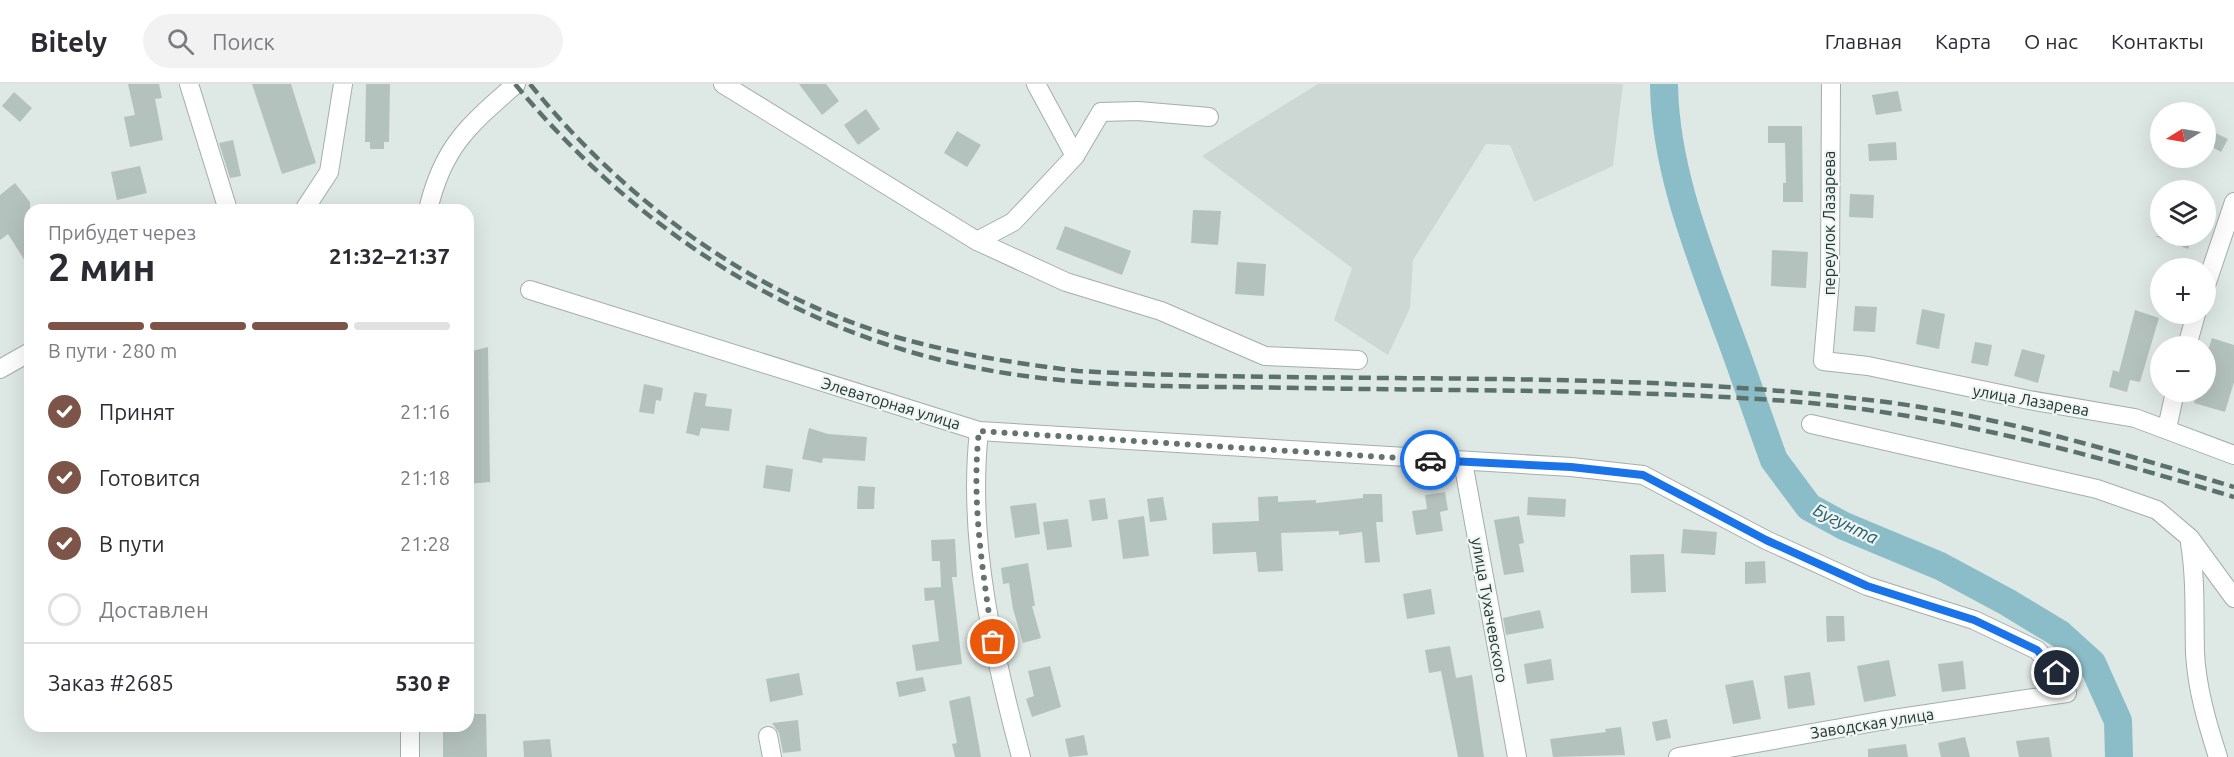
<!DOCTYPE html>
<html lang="ru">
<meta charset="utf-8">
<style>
:root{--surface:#fff;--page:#f2f2f3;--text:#2b2b33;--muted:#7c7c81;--line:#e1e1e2;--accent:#7d5448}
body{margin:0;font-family:Ubuntu,sans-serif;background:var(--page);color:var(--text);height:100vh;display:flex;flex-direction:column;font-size:22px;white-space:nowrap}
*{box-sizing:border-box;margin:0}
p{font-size:20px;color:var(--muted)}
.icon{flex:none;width:33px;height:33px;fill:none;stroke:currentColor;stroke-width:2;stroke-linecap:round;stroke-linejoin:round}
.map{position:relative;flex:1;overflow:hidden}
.panel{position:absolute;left:24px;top:120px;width:450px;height:528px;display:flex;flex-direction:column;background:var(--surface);border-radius:18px;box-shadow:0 6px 24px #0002}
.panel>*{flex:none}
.needle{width:39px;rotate:259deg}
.controls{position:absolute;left:2150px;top:18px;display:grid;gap:12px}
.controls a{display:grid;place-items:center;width:66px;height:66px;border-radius:50%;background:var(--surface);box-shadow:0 6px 24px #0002;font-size:30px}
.pin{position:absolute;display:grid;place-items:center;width:51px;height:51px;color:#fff;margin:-26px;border:3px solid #fff;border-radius:50%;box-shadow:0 2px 6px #0007}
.courier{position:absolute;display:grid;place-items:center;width:60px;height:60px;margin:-30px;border:4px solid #1a73e8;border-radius:50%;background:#fff;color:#222;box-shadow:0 2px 8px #0007}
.head em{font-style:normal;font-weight:700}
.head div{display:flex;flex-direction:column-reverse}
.head{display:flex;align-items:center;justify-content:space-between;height:102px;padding:0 24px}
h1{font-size:39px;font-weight:700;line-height:45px}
.bar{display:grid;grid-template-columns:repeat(4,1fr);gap:9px 6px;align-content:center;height:72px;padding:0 24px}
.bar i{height:8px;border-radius:4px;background:var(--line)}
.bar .on{background:var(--accent)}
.bar p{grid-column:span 4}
.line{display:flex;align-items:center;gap:15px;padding:0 24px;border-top:2px solid var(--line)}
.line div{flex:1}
ol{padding:0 24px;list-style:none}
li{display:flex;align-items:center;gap:18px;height:66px}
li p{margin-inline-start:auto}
li .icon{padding:6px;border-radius:50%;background:var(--accent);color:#fff;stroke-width:4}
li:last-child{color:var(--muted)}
li i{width:33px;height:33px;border:3px solid var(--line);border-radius:50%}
header{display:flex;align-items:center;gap:36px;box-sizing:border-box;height:84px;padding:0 30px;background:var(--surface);border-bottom:2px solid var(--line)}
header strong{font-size:28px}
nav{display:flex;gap:33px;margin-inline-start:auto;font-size:21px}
.search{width:420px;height:54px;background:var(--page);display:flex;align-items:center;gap:15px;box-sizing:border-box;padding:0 21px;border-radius:33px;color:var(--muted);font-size:22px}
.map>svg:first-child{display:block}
.built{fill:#cdd7d3}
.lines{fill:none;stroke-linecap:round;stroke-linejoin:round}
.river{stroke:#8bbdc8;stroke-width:28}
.building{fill:#b4c2bd}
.minor-casing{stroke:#a2afab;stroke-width:20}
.minor{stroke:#fff;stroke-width:18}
.rail{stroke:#5b716c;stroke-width:4.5;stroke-dasharray:12 6;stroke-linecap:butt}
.done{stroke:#637470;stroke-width:6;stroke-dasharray:0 10.8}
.route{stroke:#1a73e8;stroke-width:8}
.labels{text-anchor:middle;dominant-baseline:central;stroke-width:4.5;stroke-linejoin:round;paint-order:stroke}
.street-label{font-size:16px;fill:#213531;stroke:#eef5f2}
.water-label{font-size:18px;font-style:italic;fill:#235c6a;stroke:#eef5f2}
</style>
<header>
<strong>Bitely</strong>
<div class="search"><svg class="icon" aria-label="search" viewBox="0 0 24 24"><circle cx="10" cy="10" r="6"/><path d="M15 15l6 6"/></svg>Поиск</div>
<nav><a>Главная</a><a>Карта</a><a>О нас</a><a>Контакты</a></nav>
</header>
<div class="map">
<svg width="2234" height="673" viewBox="0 0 2234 673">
<rect width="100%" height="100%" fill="#dee8e4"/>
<path class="built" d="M1318,0H1623L1613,82L1534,118L1510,61L1486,60L1413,176L1410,224L1388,271L1334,236L1352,184L1202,72Z"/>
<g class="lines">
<path class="river" d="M1664,0C1665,85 1699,168 1728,247C1744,289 1758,333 1774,376L1809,423L1844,442L1940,482L2007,518L2060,550L2092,579L2118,637L2119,673"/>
</g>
<g class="building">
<path d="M128,0H159L162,14L155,15L163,56L130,63L124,33L135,31Z"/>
<path d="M252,0H291L316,79L282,90Z"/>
<path d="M366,0H390L389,58H384V65H370V58H365Z"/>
<path d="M799,0H826L839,17L822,31Z"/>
<path d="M1898,7L1902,27L1876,31L1872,11Z"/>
<path d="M14,8L32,24L20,38L2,22Z"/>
<path d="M866,25L880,45L858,61L844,41Z"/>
<path d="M1768,42H1802L1803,118H1783V99H1786L1785,59H1768Z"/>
<path d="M2205,44L2228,55L2221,68L2205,59Z"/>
<path d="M957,47L981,61L967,83L944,69Z"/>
<path d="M233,56L241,92L230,94L219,59Z"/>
<path d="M1896,58L1897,76L1869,77L1868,60Z"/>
<path d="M140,82L147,109L117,116L111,88Z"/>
<path d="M15,99L30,118V185L8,150L0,156V111Z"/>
<path d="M1850,110L1874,111L1873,134L1849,133Z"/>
<path d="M1193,126L1221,127L1218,161L1191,159Z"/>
<path d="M1065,142L1131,167L1122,191L1056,165Z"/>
<path d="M2155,152H2193L2188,165Z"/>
<path d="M1772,166L1808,168L1806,204L1771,202Z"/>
<path d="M1237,178L1266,180L1264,212L1235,210Z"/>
<path d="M1855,222L1877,223L1875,248L1853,247Z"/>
<path d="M1922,225L1945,230L1939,265L1916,260Z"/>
<path d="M2135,226L2159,234L2140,298L2130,296L2127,308L2109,303L2113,286L2119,288Z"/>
<path d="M2212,254L2234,261V298L2225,328L2194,319L2197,308H2205V275Z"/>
<path d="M1975,258L1992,261L1988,282L1971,279Z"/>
<path d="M488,263L490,398L468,400V268Z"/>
<path d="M2022,265L2045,271L2038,299L2014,292Z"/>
<path d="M644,300L663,304L661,317L656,316L654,330L639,328Z"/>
<path d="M694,308L707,310L705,322L732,325L729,347L701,344L699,352L686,349Z"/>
<path d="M809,344L828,350L867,353L865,377L823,374L822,379L802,375Z"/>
<path d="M766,381L793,385L790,408L763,404Z"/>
<path d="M858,402L875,403L874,425H857Z"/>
<path d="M1445,408L1448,426L1440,428L1443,447L1416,451L1412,427L1427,425L1425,411Z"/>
<path d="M1363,410H1382L1383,438H1376L1380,478L1365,479L1362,448L1339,451V447L1281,449L1283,487L1258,488L1256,468L1213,470L1212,439L1259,437L1258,413L1278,412V418L1316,416V419L1363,414Z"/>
<path d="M1163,413L1167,436L1150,438L1147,415Z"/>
<path d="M1528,413L1566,415L1565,433L1527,431Z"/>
<path d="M1105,414L1108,435L1092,437L1089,416Z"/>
<path d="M1036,419L1040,450L1015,454L1010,422Z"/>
<path d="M1144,432L1149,472L1123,475L1118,436Z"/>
<path d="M1519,432L1524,459L1519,460L1524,488L1504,491L1494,436Z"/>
<path d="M1068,435L1072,463L1047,466L1043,438Z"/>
<path d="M1683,445L1717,448L1715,471L1681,469Z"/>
<path d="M955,455L957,493H952L962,580L916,587L912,561L939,557L934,516L925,517L924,504L941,503L940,477H932L931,456Z"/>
<path d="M1664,470L1666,508L1631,509L1630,471Z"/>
<path d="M1765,477L1766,499L1745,500V478Z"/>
<path d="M1028,479L1035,522H1032L1041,554L1023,559L1013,525L1009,499L1003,500L1001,484Z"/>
<path d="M1431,505L1435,530L1407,535L1403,510Z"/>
<path d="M1540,526L1544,544L1506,551L1503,534Z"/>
<path d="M1826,532H1844L1845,557L1827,558Z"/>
<path d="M1450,562L1456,594L1472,591L1484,673H1458L1441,587L1429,589L1425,566Z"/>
<path d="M1551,575L1554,596L1527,600L1524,580Z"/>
<path d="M1889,576L1896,612L1864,618L1857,582Z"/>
<path d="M1963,577L1966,605L1942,608L1938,580Z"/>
<path d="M1050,582L1061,623L1032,633L1026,615L1034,612L1028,587Z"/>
<path d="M1810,588L1815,621L1788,625L1784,592Z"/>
<path d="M799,589L803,611L770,618L766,595Z"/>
<path d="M923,593L926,607L899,613L896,598Z"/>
<path d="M1753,596L1761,635L1733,640L1725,601Z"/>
<path d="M970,612L981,673H955L952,660L957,659L949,617Z"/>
<path d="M468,630H486L487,673H443V642H468Z"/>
<path d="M1667,635L1671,654L1656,657L1652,638Z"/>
<path d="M798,636L801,667L783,669L779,649L772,639Z"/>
<path d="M1621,643L1625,671L1553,673L1550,655L1606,648L1605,645Z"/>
<path d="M1084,651L1088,671L1069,673L1065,655Z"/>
<path d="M1965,653L1970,673H1941L1938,659Z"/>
<path d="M2049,653L2052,673H2019L2016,657Z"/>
<path d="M550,655L552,673H524L523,657Z"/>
<path d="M1906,660L1908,673H1868V665Z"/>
</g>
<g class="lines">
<g class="minor-casing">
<g id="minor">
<path d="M189,0L228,126"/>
<path d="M723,0L977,157L1013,138L1075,72L1036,0"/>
<path d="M1831,0L1830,195L1823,277L1868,282L2029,316L2135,334L2234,371"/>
<path d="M1075,72L1101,28L1138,27L1209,33"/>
<path d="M304,126L329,88L343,0"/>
<path d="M428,126C443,62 469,41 516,0"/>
<path d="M977,157L1066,198L1161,227L1265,272L1358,276"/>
<path d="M2205,204L2234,118"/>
<path d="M530,206L979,347L1571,383L1643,391L1766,456L1867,502L1974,536L2037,566L2057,589L2067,609L1880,637L1678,673"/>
<path d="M2187,262L2196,230"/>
<path d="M0,285L30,268"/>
<path d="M1811,340L2097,405L2157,426L2190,454L2234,514"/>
<path d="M2167,344L2175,308"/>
<path d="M979,347C967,456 993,568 1021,673"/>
<path d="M1463,378L1517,673"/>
<path d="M2190,459C2196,496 2194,532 2195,569C2197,605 2207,639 2218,673"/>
<path d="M768,652L772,673"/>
<path d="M410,673V642"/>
</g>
</g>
<use href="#minor" class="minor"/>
<g class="rail">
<path d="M515,0C635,145 795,250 982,285C1086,305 1196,302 1302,304C1463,307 1626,305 1787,317C1940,329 2088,369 2234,413"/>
<path d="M530,0C620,112 746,207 886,250C949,269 1013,279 1078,287C1341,301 1607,284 1869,316C1994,330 2114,367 2234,403"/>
</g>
</g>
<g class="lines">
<path class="done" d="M993,558C983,488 971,418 979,347L1430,376"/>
<path class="route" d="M1430,376L1571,383L1643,391L1766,456L1867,502L1974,536L2037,566L2057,589"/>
</g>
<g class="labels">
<g class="street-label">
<text transform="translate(1829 139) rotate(-90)">переулок Лазарева</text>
<text transform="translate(2031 316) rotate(10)">улица Лазарева</text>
<text transform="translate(891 319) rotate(17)">Элеваторная улица</text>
<text transform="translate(1490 526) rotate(80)">улица Тухачевского</text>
<text transform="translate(1872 639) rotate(-9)">Заводская улица</text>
</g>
<g class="water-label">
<text transform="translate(1846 439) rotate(26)">Бугунта</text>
</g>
</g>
</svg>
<div class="controls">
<a><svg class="needle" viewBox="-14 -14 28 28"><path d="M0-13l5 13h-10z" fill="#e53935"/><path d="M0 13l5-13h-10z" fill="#7c7c81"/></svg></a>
<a><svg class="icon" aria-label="layers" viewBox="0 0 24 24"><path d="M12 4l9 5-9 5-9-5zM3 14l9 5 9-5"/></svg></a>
<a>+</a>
<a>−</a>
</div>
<div class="pin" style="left:993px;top:558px;background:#ea580c"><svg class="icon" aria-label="bag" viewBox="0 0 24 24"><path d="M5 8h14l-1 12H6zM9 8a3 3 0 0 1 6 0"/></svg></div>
<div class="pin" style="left:2057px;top:589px;background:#1f2937"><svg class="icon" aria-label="home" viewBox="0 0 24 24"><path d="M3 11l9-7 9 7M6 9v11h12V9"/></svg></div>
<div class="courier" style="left:1430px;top:376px"><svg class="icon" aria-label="car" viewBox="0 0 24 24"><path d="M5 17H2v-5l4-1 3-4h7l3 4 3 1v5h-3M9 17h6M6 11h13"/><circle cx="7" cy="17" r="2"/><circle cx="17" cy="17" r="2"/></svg></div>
<section class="panel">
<div class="head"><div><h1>2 мин</h1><p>Прибудет через</p></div><em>21:32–21:37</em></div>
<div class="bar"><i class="on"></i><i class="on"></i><i class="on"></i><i></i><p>В пути · 280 m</p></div>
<ol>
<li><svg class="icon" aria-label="check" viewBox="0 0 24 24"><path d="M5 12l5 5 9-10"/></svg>Принят<p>21:16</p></li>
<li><svg class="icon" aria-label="check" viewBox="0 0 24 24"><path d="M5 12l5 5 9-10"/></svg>Готовится<p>21:18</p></li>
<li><svg class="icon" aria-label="check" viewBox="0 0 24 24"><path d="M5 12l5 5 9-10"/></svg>В пути<p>21:28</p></li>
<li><i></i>Доставлен</li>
</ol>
<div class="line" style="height:78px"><div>Заказ #2685</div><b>530 ₽</b></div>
</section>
</div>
